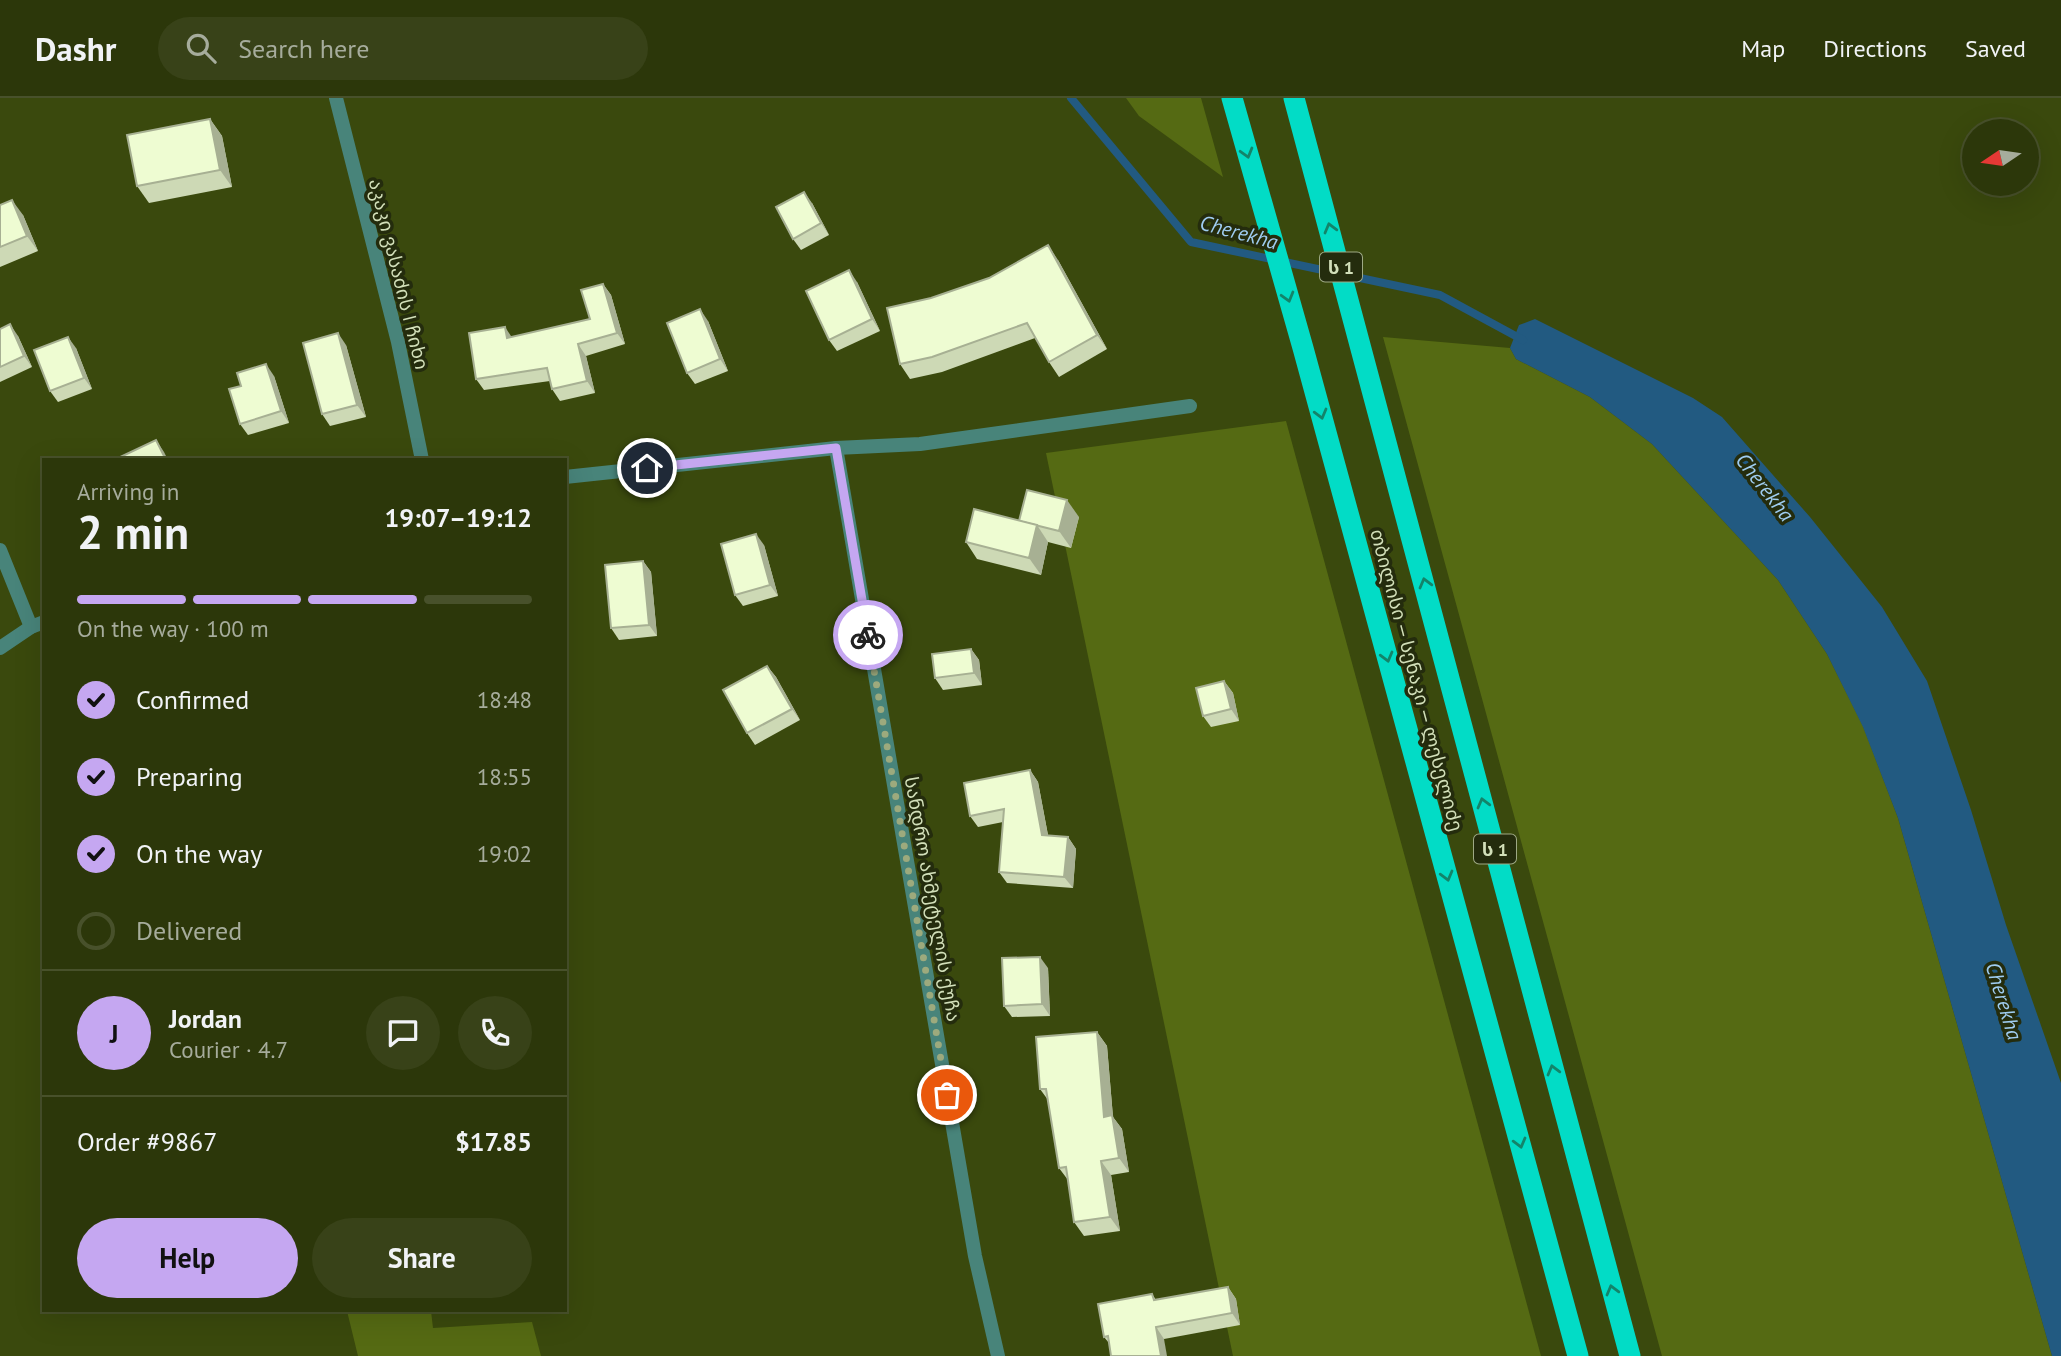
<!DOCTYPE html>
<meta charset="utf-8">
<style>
:root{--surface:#2c370a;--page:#384218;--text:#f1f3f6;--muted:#a6ac9c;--line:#48512b;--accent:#c5a7f1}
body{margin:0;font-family:"PT Sans","Noto Sans Georgian",sans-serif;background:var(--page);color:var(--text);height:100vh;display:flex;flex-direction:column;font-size:26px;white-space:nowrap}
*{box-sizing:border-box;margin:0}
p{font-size:23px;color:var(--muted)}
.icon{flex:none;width:38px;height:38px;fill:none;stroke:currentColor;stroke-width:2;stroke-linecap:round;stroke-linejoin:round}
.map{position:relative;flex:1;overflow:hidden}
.drawer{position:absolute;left:42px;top:360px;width:525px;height:854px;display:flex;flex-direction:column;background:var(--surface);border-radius:0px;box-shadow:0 7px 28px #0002,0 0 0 2px var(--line)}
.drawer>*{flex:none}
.needle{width:46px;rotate:257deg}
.controls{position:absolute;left:1962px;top:21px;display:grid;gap:14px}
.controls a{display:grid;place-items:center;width:77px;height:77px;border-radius:50%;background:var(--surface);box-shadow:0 7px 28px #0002,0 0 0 2px var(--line);font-size:35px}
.pin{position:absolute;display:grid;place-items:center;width:60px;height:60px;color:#fff;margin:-30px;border:4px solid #fff;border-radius:50%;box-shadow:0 2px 7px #0007}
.courier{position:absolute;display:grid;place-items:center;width:70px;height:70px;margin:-35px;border:5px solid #c5a7f1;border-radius:50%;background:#fff;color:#222;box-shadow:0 2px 9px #0007}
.head em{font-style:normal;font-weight:600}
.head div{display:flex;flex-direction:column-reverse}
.head{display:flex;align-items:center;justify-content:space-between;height:119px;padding:0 35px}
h1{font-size:46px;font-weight:600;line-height:52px}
.bar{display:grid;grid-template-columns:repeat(4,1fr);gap:10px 7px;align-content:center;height:84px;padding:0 35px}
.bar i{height:9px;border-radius:5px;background:var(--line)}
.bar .active{background:var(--accent)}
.bar p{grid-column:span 4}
.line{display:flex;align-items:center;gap:18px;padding:0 35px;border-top:2px solid var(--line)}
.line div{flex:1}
.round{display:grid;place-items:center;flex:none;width:74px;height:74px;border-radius:37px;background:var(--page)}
ol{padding:0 35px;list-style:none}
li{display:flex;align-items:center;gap:21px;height:77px}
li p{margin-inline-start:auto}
li .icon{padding:7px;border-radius:50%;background:var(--accent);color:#111;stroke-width:4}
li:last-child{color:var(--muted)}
li i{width:38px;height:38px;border:4px solid var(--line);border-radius:50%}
.cta{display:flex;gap:14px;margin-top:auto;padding:14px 35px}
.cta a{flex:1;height:80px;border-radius:42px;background:var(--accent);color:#111;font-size:28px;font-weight:600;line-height:80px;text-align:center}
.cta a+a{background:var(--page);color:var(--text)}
header{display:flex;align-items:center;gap:42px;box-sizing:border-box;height:98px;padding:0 35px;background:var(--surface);border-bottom:2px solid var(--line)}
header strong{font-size:33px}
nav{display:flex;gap:38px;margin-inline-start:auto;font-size:24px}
.search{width:490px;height:63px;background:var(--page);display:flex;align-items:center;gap:18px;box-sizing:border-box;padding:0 24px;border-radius:38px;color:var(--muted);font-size:26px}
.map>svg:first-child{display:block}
.green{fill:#556a13}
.water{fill:#225a81}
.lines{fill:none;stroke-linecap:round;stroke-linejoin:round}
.stream{stroke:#225a81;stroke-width:8}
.lane{stroke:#48847a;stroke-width:14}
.street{stroke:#48847a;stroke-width:14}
.highway{stroke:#02dcc6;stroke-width:21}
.wall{fill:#cdd9b5}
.shaded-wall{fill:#a7b093}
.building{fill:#eefcd2;stroke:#a7b093;stroke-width:2}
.oneway{stroke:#13846a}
.done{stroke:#9daa7d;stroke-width:7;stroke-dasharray:0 12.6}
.route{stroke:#c5a7f1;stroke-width:9}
.labels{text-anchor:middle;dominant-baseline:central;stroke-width:7;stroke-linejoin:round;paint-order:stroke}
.shield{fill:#242c0d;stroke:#9ea985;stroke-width:2}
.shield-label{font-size:18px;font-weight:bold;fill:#d2dfb9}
.street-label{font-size:19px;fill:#d2dfb9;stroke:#242c0d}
.water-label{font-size:21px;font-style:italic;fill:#9fccf0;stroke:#242c0d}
</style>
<header>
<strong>Dashr</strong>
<div class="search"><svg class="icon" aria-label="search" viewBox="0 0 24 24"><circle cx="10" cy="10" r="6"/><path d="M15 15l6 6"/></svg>Search here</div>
<nav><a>Map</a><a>Directions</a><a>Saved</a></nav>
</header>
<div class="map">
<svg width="2061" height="1258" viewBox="0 0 2061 1258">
<rect width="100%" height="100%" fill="#3a490d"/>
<g class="green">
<path d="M1126,0H1201L1223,79L1139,18Z"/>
<path d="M1383,239L1510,250L1516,261L1590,299L1652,346L1778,482L1827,556L1863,628L1898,720L2052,1258H1662Z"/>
<path d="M1286,323L1541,1258H1233L1046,355Z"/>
<path d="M347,1213H431L433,1230L532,1224L541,1258H358Z"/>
</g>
<path class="water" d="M1535,221L1693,300L1722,319L1810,419L1882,509L1927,583L1971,712L2006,827L2061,985V1258H2052L1898,720L1863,629L1827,556L1778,482L1652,346L1590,299L1516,261L1510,250L1519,227Z"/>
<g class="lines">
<path class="stream" d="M1071,0L1191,144L1440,197L1523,242"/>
<path class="lane" d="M836,350L920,346L1190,308"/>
<g class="street">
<path d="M336,0L398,244L422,362"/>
<path d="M565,379L836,350L975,1158L998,1258"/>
<path d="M0,452L31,529"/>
<path d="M0,550L31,529L44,524"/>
</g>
<g class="highway">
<path d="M1232,0L1303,250L1578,1258"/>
<path d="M1294,0L1630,1258"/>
</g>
</g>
<g class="wall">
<path d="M210,21L222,38L232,89L149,105L137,88Z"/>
<path d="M812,105L829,137L801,152L793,141Z"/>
<path d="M0,107L23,117L38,153L0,169Z"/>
<path d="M1058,162L1107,251L1059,279L1049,264L1035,240L942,274L910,281L900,266L931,200Z"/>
<path d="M857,184L880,233L837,253L829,242Z"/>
<path d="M603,186L611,197L625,246L586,258L595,295L560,303L552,291L550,283L484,292L476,281L590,221Z"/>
<path d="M708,223L728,273L695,286L687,275Z"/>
<path d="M0,231L18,238L32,269L0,284Z"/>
<path d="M346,247L366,319L330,328L322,316Z"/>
<path d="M76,250L92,291L58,304L50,293Z"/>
<path d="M274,278L289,325L248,337L240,326Z"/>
<path d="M1079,419L1071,450L1048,444L1041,477L977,461L966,444L1019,423Z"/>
<path d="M764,447L778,498L743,508L735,497Z"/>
<path d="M643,463L651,474L657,538L619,542L611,530Z"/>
<path d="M971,551L979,562L982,587L943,592L935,580Z"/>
<path d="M767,568L776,579L800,622L755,647L747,635Z"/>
<path d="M1224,583L1233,595L1239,623L1211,629L1203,618Z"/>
<path d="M1030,672L1038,684L1048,737L1068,739L1076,751L1073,790L1007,785L999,774L1003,724L978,729L970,718Z"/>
<path d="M1048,870L1050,918L1012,919L1004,908Z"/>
<path d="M1097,934L1107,948L1113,1019L1122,1031L1129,1074L1111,1077L1120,1133L1084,1138L1074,1124L1068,1082L1059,1070L1048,1002L1040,991Z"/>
<path d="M1228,1189L1236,1201L1240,1227L1164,1241L1109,1245L1104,1239L1152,1196L1156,1202Z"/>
</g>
<g class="shaded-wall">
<path d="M210,21L222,38L232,89L220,72Z"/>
<path d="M804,94L812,105L829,137L821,125Z"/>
<path d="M12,102L23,117L38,153L27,138Z"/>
<path d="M1048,147L1058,162L1107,251L1097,237Z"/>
<path d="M849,172L857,184L880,233L872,221Z"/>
<path d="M603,186L611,197L625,246L617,235Z"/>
<path d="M700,211L708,223L728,273L720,261Z"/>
<path d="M10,226L18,238L32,269L24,258Z"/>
<path d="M505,229L513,241L507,240Z"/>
<path d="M338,235L346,247L366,319L357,307Z"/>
<path d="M68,239L76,250L92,291L84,280Z"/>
<path d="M578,246L586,258L595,295L587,283Z"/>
<path d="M266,266L274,278L289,325L281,313Z"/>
<path d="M156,342L164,354L168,362H166Z"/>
<path d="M1067,402L1079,419L1071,450L1059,433Z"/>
<path d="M1037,427L1048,444L1041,477L1029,460Z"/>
<path d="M756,436L764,447L778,498L770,487Z"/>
<path d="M643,463L651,474L657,538L649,527Z"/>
<path d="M971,551L979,562L982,587L974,575Z"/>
<path d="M767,568L776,579L800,622L792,611Z"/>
<path d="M1224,583L1233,595L1239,623L1231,611Z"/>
<path d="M1030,672L1038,684L1050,748L1042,737Z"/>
<path d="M1068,739L1076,751L1073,790L1064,779Z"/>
<path d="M1040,859L1048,870L1050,918L1042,906Z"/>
<path d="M1097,934L1107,948L1113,1019L1122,1031L1129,1074L1119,1060L1104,1019Z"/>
<path d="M1101,1063L1111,1077L1120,1133L1110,1119Z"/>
<path d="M1228,1189L1236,1201L1240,1227L1232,1215Z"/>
<path d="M1156,1229L1164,1241L1167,1258H1161Z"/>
</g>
<g class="building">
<path d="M210,21L220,72L137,88L127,37Z"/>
<path d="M804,94L821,125L793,141L776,109Z"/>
<path d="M12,102L27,138L0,149V107Z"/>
<path d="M1048,147L1097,237L1049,264L1027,225L932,259L900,266L887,210L931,200L989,180Z"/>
<path d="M849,172L872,221L829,242L806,193Z"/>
<path d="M603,186L617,235L578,246L587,283L552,291L547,270L476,281L469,235L505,229L507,240L590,221L581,192Z"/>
<path d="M700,211L720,261L687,275L667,225Z"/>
<path d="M10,226L24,258L0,269V231Z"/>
<path d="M338,235L357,307L322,316L303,245Z"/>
<path d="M68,239L84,280L50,293L34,252Z"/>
<path d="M266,266L281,313L240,326L229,291L241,288L237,275Z"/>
<path d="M156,342L166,362H114Z"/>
<path d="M1027,392L1067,402L1059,433L1019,423Z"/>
<path d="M974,411L1037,427L1029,460L966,444Z"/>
<path d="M756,436L770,487L735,497L721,446Z"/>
<path d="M643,463L649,527L611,530L605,467Z"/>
<path d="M971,551L974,575L935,580L932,556Z"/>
<path d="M767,568L792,611L747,635L723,592Z"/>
<path d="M1224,583L1231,611L1203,618L1196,590Z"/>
<path d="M1030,672L1042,737L1068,739L1064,779L999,774L1004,711L970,718L964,685Z"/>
<path d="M1040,859L1042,906L1004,908L1002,860Z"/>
<path d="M1097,934L1104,1019L1112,1017L1119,1060L1101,1063L1110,1119L1074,1124L1066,1069L1059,1070L1046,991H1040L1036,939Z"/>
<path d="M1228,1189L1232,1215L1156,1229L1161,1258H1111L1108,1238L1104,1239L1098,1206L1152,1196L1154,1202Z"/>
</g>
<defs><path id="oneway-chevron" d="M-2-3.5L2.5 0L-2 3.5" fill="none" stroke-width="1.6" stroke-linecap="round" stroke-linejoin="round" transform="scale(1.75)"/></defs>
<g class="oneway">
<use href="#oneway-chevron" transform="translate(1247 55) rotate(74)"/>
<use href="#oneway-chevron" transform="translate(1330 130) rotate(-105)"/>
<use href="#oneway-chevron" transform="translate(1288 199) rotate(74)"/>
<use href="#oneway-chevron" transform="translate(1321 316) rotate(75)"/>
<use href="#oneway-chevron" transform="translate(1425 485) rotate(-105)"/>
<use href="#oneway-chevron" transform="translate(1387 559) rotate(75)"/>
<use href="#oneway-chevron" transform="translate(1483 705) rotate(-105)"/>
<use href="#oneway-chevron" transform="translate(1447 778) rotate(75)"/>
<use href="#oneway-chevron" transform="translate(1553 972) rotate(-105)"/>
<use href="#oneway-chevron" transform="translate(1520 1045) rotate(75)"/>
<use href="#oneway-chevron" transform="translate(1612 1192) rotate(-105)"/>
</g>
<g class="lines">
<path class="done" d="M868,537L947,997"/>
<path class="route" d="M647,370L836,350L868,537"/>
</g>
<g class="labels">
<g class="shield">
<rect x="1320" y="154.5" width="42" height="29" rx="5"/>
<rect x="1474" y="736.5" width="42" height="29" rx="5"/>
</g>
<g class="shield-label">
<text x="1341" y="169">ს 1</text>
<text x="1495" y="751">ს 1</text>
</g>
<g class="street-label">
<text transform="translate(399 176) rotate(76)">აკაკი ვასაძის I ჩიხი</text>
<text transform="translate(1417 582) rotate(75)">თბილისი — სენაკი — ლესელიძე</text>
<text transform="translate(933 801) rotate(80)">სანდრო ახმეტელის ქუჩა</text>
</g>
<g class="water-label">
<text transform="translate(1239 134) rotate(15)">Cherekha</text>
<text transform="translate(1765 389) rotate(52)">Cherekha</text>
<text transform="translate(2004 903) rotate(73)">Cherekha</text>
</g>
</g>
</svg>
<div class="controls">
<a><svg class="needle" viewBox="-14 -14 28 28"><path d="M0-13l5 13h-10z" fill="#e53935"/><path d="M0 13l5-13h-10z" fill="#a6ac9c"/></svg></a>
</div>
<div class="pin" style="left:947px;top:997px;background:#ea580c"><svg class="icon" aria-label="bag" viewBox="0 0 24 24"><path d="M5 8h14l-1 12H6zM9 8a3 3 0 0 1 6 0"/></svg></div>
<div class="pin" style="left:647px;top:370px;background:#1f2937"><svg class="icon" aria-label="home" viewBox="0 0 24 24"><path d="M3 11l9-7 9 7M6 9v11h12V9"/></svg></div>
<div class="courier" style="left:868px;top:537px"><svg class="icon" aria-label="bike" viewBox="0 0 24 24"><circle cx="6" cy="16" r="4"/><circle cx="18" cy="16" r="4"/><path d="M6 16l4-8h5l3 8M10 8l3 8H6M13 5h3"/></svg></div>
<section class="drawer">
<div class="head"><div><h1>2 min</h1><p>Arriving in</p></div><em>19:07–19:12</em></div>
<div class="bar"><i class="active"></i><i class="active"></i><i class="active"></i><i></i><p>On the way · 100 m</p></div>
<ol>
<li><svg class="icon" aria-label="check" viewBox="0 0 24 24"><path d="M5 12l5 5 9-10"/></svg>Confirmed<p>18:48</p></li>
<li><svg class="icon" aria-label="check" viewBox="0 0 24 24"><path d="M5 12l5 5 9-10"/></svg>Preparing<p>18:55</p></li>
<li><svg class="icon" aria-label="check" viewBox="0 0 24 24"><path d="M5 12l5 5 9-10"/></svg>On the way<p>19:02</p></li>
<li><i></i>Delivered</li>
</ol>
<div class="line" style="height:126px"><b class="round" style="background:var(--accent);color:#111">J</b><div><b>Jordan</b><p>Courier · 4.7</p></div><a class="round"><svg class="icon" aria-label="chat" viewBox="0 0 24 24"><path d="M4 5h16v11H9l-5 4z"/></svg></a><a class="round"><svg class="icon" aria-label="phone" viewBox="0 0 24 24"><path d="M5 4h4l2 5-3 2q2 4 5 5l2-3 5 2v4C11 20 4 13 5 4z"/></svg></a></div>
<div class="line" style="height:91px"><div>Order #9867</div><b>$17.85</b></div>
<div class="cta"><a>Help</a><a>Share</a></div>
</section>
</div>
